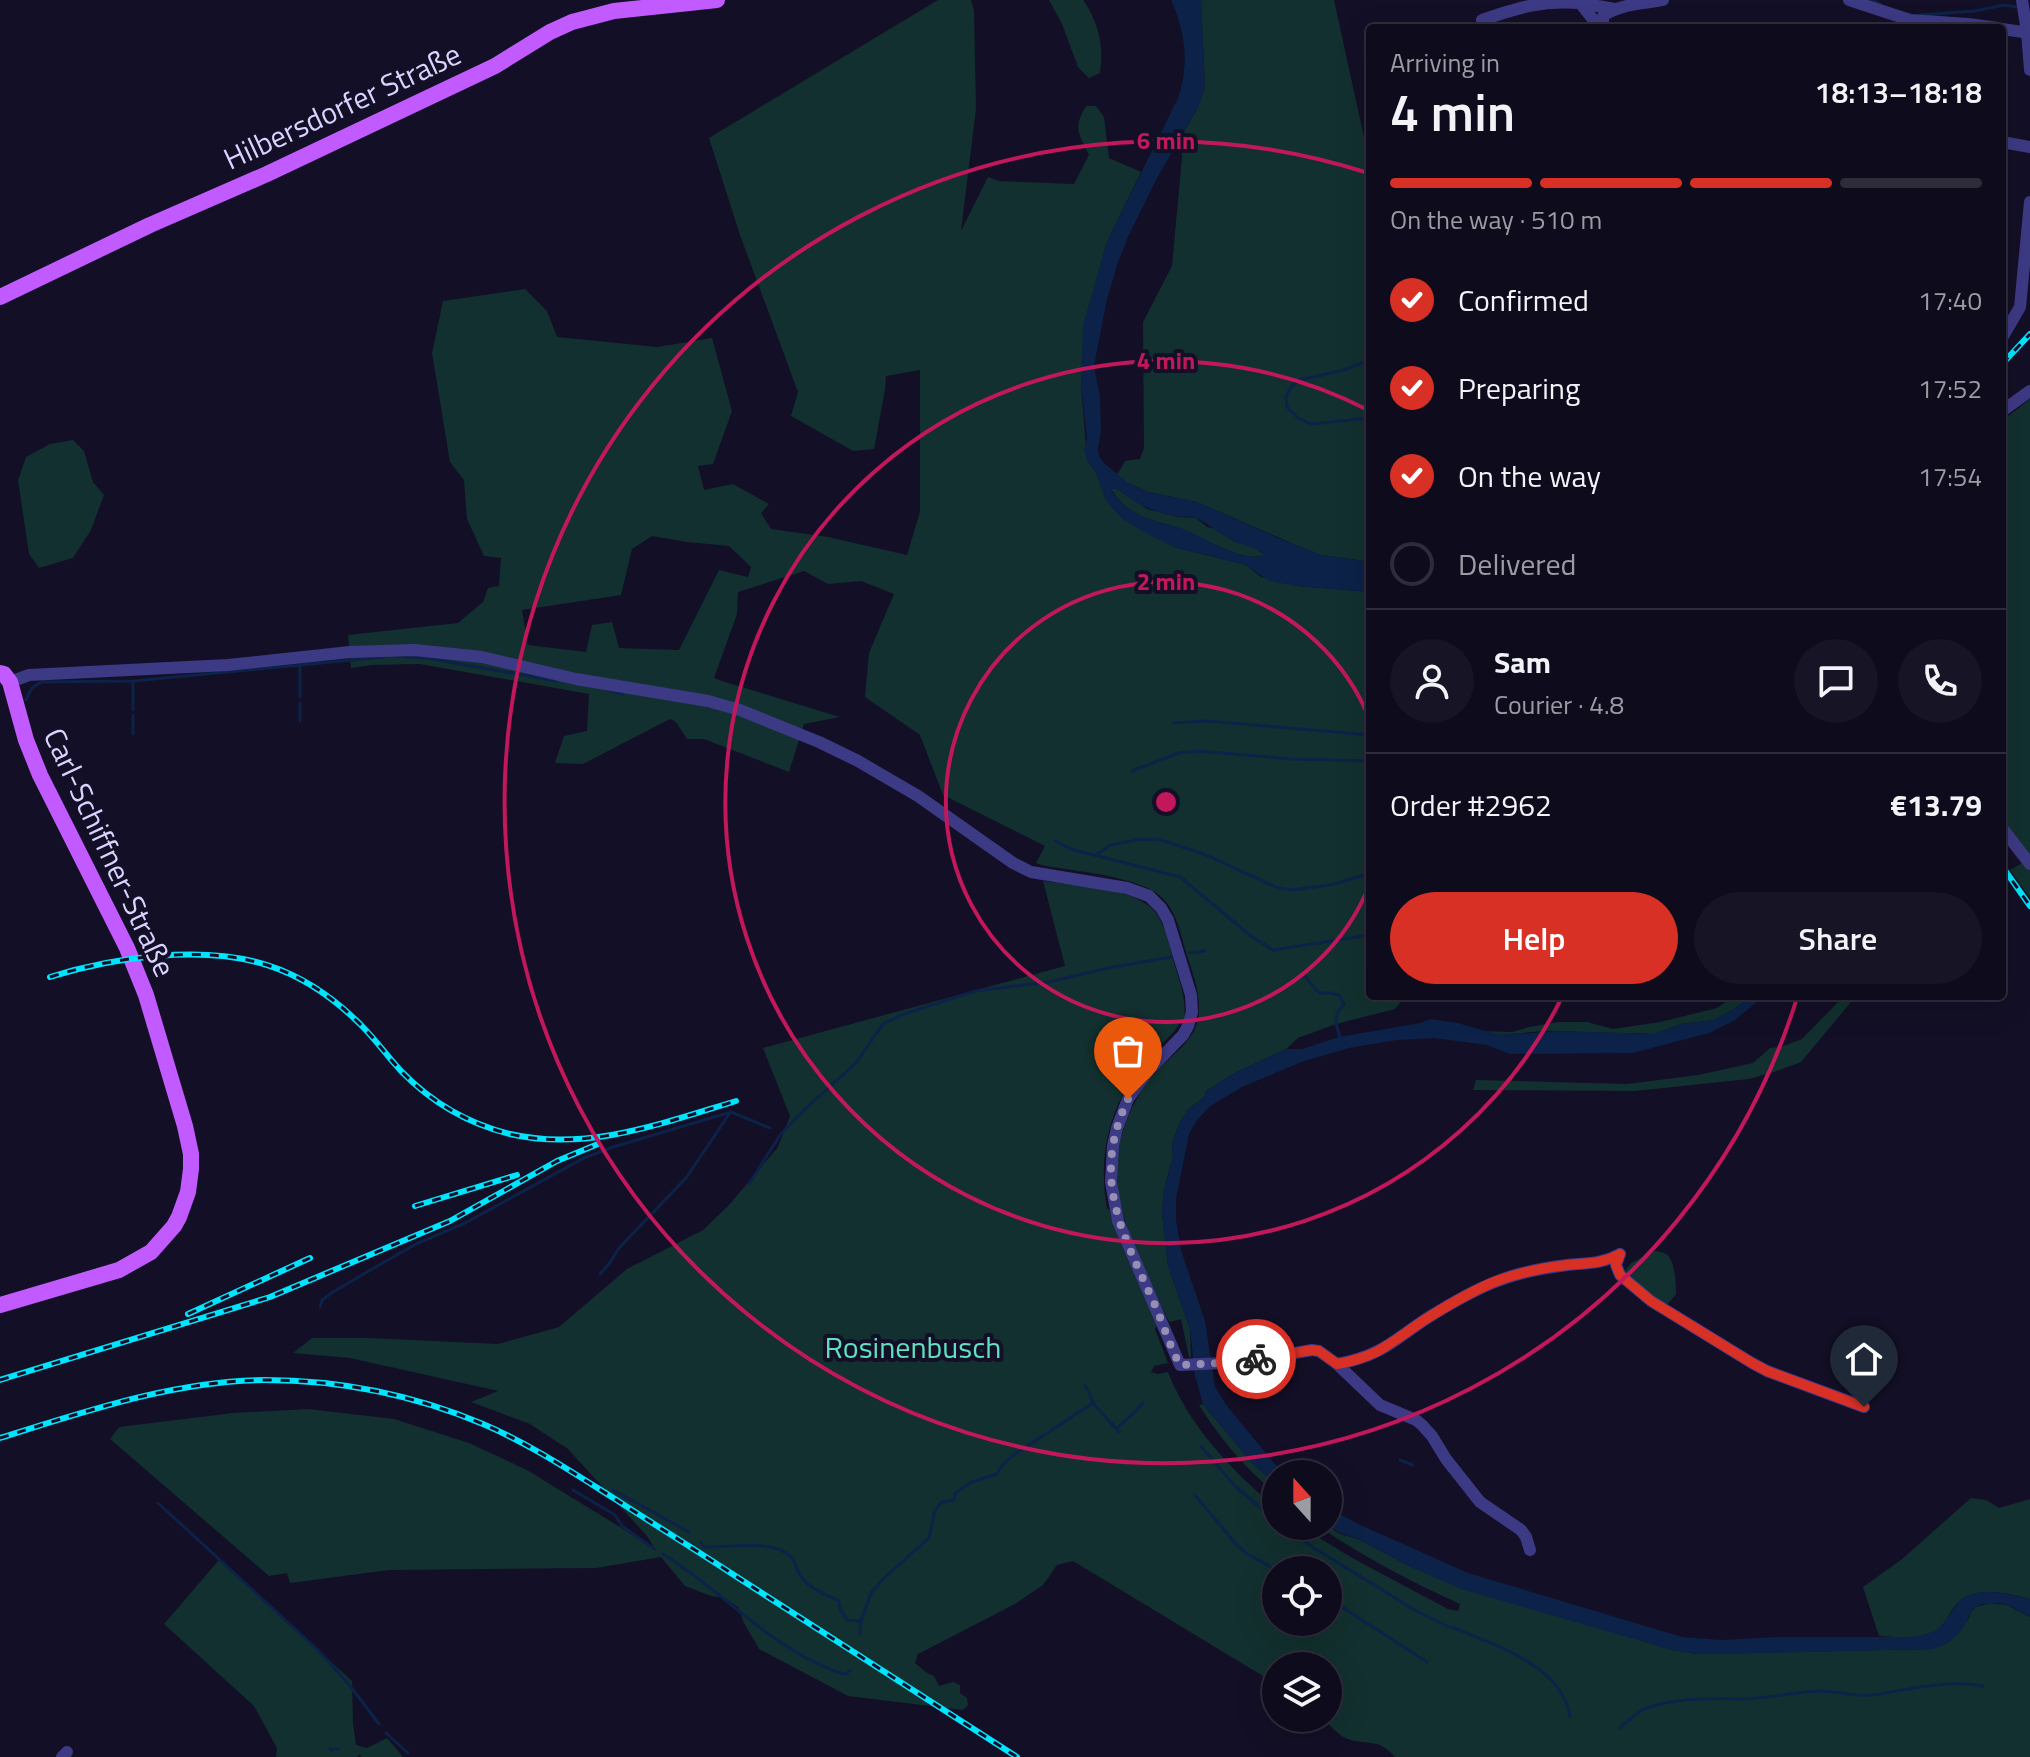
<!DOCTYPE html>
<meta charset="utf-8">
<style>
:root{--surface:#0e0b1c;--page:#171425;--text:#f1f3f6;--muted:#9b9ba3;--line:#2e2b3b;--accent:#d93025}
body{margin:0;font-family:"Titillium Web",sans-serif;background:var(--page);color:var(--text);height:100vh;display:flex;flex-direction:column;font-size:30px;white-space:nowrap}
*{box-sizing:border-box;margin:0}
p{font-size:26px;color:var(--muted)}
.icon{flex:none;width:44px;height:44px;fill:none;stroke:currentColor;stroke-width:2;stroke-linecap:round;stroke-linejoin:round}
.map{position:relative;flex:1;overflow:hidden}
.panel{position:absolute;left:1366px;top:24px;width:640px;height:976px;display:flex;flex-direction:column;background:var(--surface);border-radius:8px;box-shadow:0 8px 32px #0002,0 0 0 2px var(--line)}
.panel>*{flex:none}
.needle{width:52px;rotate:339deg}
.controls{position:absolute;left:1262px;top:1460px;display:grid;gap:16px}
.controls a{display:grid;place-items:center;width:80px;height:80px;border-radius:50%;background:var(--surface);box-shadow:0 8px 32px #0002,0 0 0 2px var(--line);font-size:40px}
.pin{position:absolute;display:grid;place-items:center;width:68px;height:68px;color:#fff;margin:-82px -34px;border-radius:50% 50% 50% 0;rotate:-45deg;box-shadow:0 0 8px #0007}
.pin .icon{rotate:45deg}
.courier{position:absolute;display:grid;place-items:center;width:80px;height:80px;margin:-40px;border:6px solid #d93025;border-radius:50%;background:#fff;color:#222;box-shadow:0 2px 10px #0007}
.head em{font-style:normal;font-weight:600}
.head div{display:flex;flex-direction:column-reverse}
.head{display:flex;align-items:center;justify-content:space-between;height:136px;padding:0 24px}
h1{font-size:52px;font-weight:600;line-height:60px}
.bar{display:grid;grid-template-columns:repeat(4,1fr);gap:12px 8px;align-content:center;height:96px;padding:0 24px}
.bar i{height:10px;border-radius:6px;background:var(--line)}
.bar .selected{background:var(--accent)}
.bar p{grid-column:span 4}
.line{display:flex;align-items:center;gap:20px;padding:0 24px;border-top:2px solid var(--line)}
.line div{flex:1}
.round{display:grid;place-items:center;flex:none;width:84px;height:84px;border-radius:42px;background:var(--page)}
ol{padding:0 24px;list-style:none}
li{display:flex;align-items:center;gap:24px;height:88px}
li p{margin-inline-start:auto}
li .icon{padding:8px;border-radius:50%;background:var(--accent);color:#fff;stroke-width:4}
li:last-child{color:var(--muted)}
li i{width:44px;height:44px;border:4px solid var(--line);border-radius:50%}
.button{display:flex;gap:16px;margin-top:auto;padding:16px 24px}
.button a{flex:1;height:92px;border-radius:48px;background:var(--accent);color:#fff;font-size:32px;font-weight:600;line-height:92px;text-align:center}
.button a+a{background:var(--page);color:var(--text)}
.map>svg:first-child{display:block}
.green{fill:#12302f;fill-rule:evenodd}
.water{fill:#0c2248;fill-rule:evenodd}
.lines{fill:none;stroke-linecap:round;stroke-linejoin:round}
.stream{stroke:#0c2248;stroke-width:3}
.minor{stroke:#3d3a85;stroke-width:12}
.major{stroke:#c25bff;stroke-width:16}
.rail-casing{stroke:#00e5ff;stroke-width:6}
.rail{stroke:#130f26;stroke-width:3;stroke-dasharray:9;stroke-linecap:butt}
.done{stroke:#948fb3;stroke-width:8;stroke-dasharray:0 14.4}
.route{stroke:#d93025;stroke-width:10}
.ring{fill:none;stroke:#c2185b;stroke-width:4}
.labels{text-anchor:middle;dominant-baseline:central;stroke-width:8;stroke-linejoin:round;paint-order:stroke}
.street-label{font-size:30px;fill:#d9d4ff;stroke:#130f26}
.park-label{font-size:30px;fill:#5fe0c0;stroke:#130f26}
.centre{fill:#c2185b;stroke:#130f26;stroke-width:4}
.ring-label{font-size:24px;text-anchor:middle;font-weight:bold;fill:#c2185b;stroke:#130f26;stroke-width:8;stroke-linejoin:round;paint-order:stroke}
</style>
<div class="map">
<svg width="2030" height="1757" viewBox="0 0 2030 1757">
<rect width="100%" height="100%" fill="#130f26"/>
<g class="green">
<path d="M938,0H971L974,11L976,109L961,231L988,177L999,181L1074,184L1089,155C1078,132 1073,128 1086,106H1096L1104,117L1109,158L1141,172L1106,244L1081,384L1087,460L1096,473L1106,500L1174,547L1246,565L1261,577L1297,586L1370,592V996H1406L1395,1009L1336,1024L1298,1038L1286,1049L1233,1074L1206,1091L1205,1096L1188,1110L1180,1122L1172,1144L1173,1156L1164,1190L1162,1213L1168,1266L1190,1329L1191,1357H1189L1181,1319L1170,1322L1168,1320C1144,1266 1108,1209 1119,1147C1124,1121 1136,1096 1152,1076C1171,1054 1200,1040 1199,1008C1199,988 1191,968 1185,949C1180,930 1175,908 1159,895C1141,881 1101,874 1078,871C1063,868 1050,868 1036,863L1045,846L943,795L920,735L865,697L869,653L894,594L861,581L828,584L804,571L738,592L737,614L714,678L725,682L840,717L804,724L789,772L704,739H687L676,722L670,719L583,764L555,763L564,736L587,731L589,694L420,664L372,665L351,668L348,635L458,623L483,602L488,588L499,586L501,558L484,556L467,519L464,480L450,462L432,353L443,301L525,289L547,311L557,337L657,347L712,338L732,411L713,464L698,466L704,490L733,484L769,504L761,513L771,529L828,537L907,555L920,512V370L886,376L885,390L874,449L853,451L791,416L798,392L740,235L709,138ZM652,536L687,542L729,546L751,567L748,577L719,570L679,650L619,648L612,622L592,625L586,652L528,645L522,610L621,595L632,549Z"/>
<path d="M1049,0H1083L1084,1C1099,25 1104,45 1100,73L1089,78L1078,67L1062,24Z"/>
<path d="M1201,0H1334L1370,165V562L1322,555L1305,549L1197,502L1148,492L1128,483L1117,475L1125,461L1140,459L1144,448L1143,322L1172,266L1182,157L1180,139L1198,107L1205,87Z"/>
<path d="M2030,399V898L2010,870L2022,863L2002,835V421Z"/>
<path d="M73,440L84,451L93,482L104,495L91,530L73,558L39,568L29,554L18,480L26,457L50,444Z"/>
<path d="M1111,488L1117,489L1147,509L1178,517L1196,518L1207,527L1215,529L1235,542L1256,548L1262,553V556C1237,561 1203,536 1179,528C1168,524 1155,522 1143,517C1130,511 1117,501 1111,488Z"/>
<path d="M1043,881C1073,886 1137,887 1156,913C1165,926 1169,944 1173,959C1179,980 1187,999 1184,1020H1181C1174,1036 1160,1044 1148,1057C1111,1100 1097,1153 1107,1209H1109L1120,1241L1157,1325L1155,1329L1168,1363L1154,1366L1151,1372L1158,1374L1168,1372C1189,1426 1232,1471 1276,1508V1526H1300L1354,1559L1448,1609L1458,1611L1460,1604C1411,1582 1362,1556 1318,1526L1328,1525L1338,1533L1360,1540L1411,1567L1672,1650L1698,1654L1932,1649L1968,1620L1971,1612L1976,1607L1990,1603L2007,1605L2030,1617V1757H1395C1377,1737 1369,1746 1348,1739C1338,1735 1330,1726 1323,1718H1328V1666H1276V1684L1073,1561L1057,1565L1043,1585L1015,1604L918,1654L915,1663L927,1673L934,1676L939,1686L953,1682L960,1685V1693L967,1698L968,1705L963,1710L848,1696L759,1649L744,1623L738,1607L725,1598L711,1596L685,1586L661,1557L596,1568L389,1570L290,1583L287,1573L269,1576L110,1439L119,1427L233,1413L308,1409L394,1419L469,1443L527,1470L651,1546L657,1552L647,1536L568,1449L530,1424L471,1402L498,1391L350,1358L293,1353L312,1338H369L498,1344L559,1327L627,1269L703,1230L729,1205L778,1147L790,1116L763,1048L1065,966ZM1276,1570H1328V1622H1276Z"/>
<path d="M1734,996H1750L1734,1009L1714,1020L1681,1024L1655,1034L1544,1031L1500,1035L1482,1031L1512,1032L1529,1027L1559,1022H1587L1613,1029L1660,1022L1717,1008Z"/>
<path d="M1844,996H1856L1801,1062L1774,1072L1749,1079L1635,1091L1473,1090L1476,1080L1627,1084L1698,1075L1753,1063L1770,1048L1781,1047L1802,1039Z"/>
<path d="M1655,1251C1660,1252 1666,1252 1669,1257C1675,1264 1676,1285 1676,1294L1668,1304H1665L1626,1275L1625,1271L1631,1263Z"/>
<path d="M1203,1404L1250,1461L1276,1485V1494C1245,1468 1220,1439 1199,1405Z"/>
<path d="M1971,1498L1986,1500L1999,1508L2030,1499V1599C2006,1593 1972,1584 1954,1607C1948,1615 1944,1627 1935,1632C1919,1640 1896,1637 1879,1636L1863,1587L1901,1560Z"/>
<path d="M219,1560L352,1681L353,1723L356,1745L367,1748L387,1738L403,1757H361L360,1754L357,1757H276L277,1748L254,1706L164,1624Z"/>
</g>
<g class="water">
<path d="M1171,0H1201L1205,87L1198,107L1157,178L1128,237L1118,262L1107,299L1094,366L1100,397L1101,431L1098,449L1099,456L1105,464L1128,483L1148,492L1197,502L1278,538L1322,555L1370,562V592L1297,586L1269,581L1246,565L1174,547L1144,532L1124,520L1113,509L1106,500L1096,473L1087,460L1084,449L1087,439L1081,384L1083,326L1106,244L1178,98C1190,64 1185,32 1171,0ZM1111,489H1117C1137,504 1150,511 1175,516C1182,517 1193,516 1200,520C1211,526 1221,534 1232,540C1242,546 1253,546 1262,552V556C1239,561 1202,536 1180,528C1168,524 1155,522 1144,517C1131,511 1117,502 1111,489Z"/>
<path d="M1750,996H1764L1735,1020L1709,1033L1633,1053L1510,1054L1487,1045L1434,1038L1397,1040L1349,1048L1301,1062L1242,1087L1209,1107L1197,1120L1189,1134L1176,1199V1220L1181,1250L1205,1321L1215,1387L1227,1406L1273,1462L1286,1474H1276V1485L1250,1461L1203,1404L1195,1376L1190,1329L1168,1266L1162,1213L1164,1190L1173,1156L1172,1145L1180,1122L1188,1110L1205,1096L1206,1091L1233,1074L1286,1049H1302L1339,1037L1420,1023L1431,1019L1458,1023L1500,1035L1562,1031L1655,1034L1681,1024L1713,1020L1734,1009Z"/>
<path d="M1328,1507L1356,1523L1468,1573L1682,1637L1721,1640L1778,1637H1908C1931,1634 1937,1633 1950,1614C1954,1608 1957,1603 1962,1599C1981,1586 2010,1594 2030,1599V1617C2023,1613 2015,1608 2007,1605C1998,1602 1984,1602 1976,1607C1970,1610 1969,1617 1966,1623C1958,1637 1948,1645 1932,1649L1723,1654H1698L1672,1650L1461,1589L1411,1567L1360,1540L1338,1532L1328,1525Z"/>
</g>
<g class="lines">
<g class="stream">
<path d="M1872,0L1880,4"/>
<path d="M1919,15L1975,11L2003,5L2018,7"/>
<path d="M1370,360L1344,370L1299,380L1291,387L1286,397L1287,407L1298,418L1311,424L1370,418"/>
<path d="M395,656L427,658L557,681"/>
<path d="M300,666V697"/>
<path d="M133,682V710"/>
<path d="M608,690L622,694"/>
<path d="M26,700C30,690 32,686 42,682L133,681L383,657"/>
<path d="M300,703V721"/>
<path d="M133,715V734"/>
<path d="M1173,723L1207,721L1370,735"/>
<path d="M1132,771L1179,753L1198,751L1291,759L1370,761"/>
<path d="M1055,841L1071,849L1180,877L1251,936L1273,950L1370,935"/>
<path d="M1097,854L1111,845L1135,840L1158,839L1204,854L1278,888L1293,890L1335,884L1370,873"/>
<path d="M1190,953L1205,951"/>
<path d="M1304,975L1319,993H1330L1339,995L1344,1004C1332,1016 1336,1023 1340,1038"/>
<path d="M749,1184L780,1135L806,1108L855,1064L883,1024L904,1014L975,991L1049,982L1108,968L1172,957"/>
<path d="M600,1274L609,1264L619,1248L686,1178L730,1113"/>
<path d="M320,1307L322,1300L333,1292L379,1265L416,1244L465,1223L584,1158L613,1147L731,1112L770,1128"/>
<path d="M1085,1385L1087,1389"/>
<path d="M1089,1392L1093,1403L1119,1432"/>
<path d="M1116,1429L1136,1411L1143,1403"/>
<path d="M1201,1446L1234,1485L1276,1521"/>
<path d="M1400,1460L1413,1465"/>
<path d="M573,1490L615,1515L622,1526L653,1548"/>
<path d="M613,1490L689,1532"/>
<path d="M1195,1495L1235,1543L1246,1553L1276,1570"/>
<path d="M158,1503L319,1651L351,1687L379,1724"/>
<path d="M1283,1526L1314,1548L1418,1612L1448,1626"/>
<path d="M701,1543L704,1547C728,1548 773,1539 790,1556C797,1562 796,1571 802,1578C810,1589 827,1595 839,1601L841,1611L848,1620L861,1621L871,1593L883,1579L929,1538L935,1510L942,1502L954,1500L955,1493L972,1482L997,1474L1001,1467L1012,1456L1093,1403"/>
<path d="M663,1554C717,1587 759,1636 817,1663C827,1667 835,1674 846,1674L850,1670"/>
<path d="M1328,1598L1427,1662"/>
<path d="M1452,1627C1494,1645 1562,1665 1570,1716"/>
<path d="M860,1634L861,1622"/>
<path d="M1620,1728C1634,1715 1641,1708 1660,1704C1689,1697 1717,1699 1746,1699C1770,1698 1794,1692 1819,1691C1837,1691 1855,1697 1873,1695C1908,1690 1948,1679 1983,1686"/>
<path d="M386,1733L408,1753"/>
<path d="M330,1749L332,1750"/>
<path d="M335,1749H338"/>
</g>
<g class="minor">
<path d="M1849,0L1910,20L1968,24L1998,28"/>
<path d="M2022,0L2027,32L2030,70"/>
<path d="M1485,28L1482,20C1517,8 1542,0 1580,3"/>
<path d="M1600,28L1580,3L1615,9"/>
<path d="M1603,28V16C1619,4 1644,4 1663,0"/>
<path d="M2002,29L2030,33"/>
<path d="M2002,142L2030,147"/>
<path d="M2002,338L2020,307L2030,202"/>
<path d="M2002,411L2030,391"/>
<path d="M10,682L29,675L228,665L350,652L414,650L482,657L576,679L708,701L740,710L819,742L858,761L918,796L1013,863L1031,872L1127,888L1149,896L1161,908L1168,920L1191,995L1192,1012L1188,1026L1183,1035L1149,1070L1128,1099L1117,1128L1113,1146L1111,1182L1118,1221L1180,1365L1244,1362L1312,1350L1319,1351L1337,1364C1382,1356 1393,1340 1429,1317C1450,1304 1472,1291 1495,1282C1517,1273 1543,1268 1567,1265C1586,1263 1602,1264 1620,1254"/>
<path d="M2002,828L2030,864"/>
<path d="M1620,1254L1616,1265L1620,1275L1651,1301L1752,1363L1767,1371L1864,1407"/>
<path d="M1337,1364L1380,1405L1416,1420L1422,1425L1432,1436L1446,1459L1480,1502L1521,1530L1526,1537L1530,1550"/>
<path d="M62,1757L67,1752"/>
</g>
<g class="major">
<path d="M0,297L150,225L267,174L495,66L550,32L572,22L614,11L717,0"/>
<path d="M0,673L4,674L10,682L26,740L40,775L127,948L146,995L185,1126L191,1154V1169L188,1192L179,1217L174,1226L151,1252L119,1270L0,1305"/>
</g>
<g class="rail-casing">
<g id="rail">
<path d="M2002,364L2030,334"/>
<path d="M2002,866L2030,906"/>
<path d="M50,977C85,966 120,959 157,956C241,949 301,965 361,1025C376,1040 387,1056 401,1071C431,1102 469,1124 510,1134C587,1152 663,1123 736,1101"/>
<path d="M415,1206L517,1175"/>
<path d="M188,1314L310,1258"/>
<path d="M0,1380L270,1297L450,1221L557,1161L598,1144"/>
<path d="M0,1438C87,1411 173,1381 265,1380C340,1380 414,1395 483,1424C530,1444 572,1472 615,1499C655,1525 696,1550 737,1577C830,1637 924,1697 1017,1757"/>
</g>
</g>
<use href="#rail" class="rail"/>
</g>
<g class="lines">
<path class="done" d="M1128,1099C1091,1178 1121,1230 1154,1303C1163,1323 1169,1345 1180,1365L1244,1362L1256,1359"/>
<path class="route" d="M1256,1359L1312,1350L1319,1351L1337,1364C1382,1356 1393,1340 1429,1317C1450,1304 1472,1291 1494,1282C1517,1273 1542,1268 1567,1265C1586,1263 1602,1264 1620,1254L1616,1265L1620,1275L1651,1301L1752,1363L1767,1371L1864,1407"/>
</g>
<g class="ring">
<path d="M1370 884A220 220 0 1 1 1370 720"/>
<path d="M1561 999A441 441 0 1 1 1370 411"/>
<path d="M1796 1001A661 661 0 1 1 1365 172"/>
</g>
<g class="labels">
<g class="street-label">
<text transform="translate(342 106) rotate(-25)">Hilbersdorfer Straße</text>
<text transform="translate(110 852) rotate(65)">Carl-Schiffner-Straße</text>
</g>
<g class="park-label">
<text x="913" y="1347">Rosinenbusch</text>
</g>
</g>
<circle cx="1166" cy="802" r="12" class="centre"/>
<g class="ring-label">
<text x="1166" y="149">6 min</text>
<text x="1166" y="369">4 min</text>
<text x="1166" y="590">2 min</text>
</g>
</svg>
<div class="controls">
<a><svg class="needle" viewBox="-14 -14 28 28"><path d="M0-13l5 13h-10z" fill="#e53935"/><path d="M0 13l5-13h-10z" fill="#9b9ba3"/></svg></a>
<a><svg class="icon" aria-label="locate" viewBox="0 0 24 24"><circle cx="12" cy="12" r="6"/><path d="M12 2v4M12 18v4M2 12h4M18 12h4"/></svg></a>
<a><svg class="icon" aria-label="layers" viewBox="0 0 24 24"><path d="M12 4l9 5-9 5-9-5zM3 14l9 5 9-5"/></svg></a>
</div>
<div class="pin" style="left:1128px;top:1099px;background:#ea580c"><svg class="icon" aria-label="bag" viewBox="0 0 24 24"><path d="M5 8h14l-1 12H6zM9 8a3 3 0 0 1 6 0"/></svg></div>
<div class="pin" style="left:1864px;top:1407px;background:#1f2937"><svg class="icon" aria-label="home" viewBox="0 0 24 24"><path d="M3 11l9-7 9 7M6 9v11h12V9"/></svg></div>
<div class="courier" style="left:1256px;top:1359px"><svg class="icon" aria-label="bike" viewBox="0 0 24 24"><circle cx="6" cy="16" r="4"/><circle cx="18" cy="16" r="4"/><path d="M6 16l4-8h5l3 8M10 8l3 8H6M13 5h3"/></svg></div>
<section class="panel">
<div class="head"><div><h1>4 min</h1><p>Arriving in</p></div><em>18:13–18:18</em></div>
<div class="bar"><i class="selected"></i><i class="selected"></i><i class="selected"></i><i></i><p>On the way · 510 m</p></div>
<ol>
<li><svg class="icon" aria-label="check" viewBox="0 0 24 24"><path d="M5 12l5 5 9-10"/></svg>Confirmed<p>17:40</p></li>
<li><svg class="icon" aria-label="check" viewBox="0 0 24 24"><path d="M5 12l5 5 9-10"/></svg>Preparing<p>17:52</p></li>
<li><svg class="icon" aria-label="check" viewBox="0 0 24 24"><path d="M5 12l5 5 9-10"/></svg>On the way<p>17:54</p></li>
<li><i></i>Delivered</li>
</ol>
<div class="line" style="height:144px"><a class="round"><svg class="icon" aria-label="person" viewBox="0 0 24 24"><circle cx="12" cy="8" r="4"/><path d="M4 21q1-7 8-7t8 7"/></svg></a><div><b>Sam</b><p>Courier · 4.8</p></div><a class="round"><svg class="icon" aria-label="chat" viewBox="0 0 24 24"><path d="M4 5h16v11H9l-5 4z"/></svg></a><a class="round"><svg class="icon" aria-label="phone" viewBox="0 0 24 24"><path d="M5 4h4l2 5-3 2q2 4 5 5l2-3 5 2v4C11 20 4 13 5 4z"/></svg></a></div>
<div class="line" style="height:104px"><div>Order #2962</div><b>€13.79</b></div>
<div class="button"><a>Help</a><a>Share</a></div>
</section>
</div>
